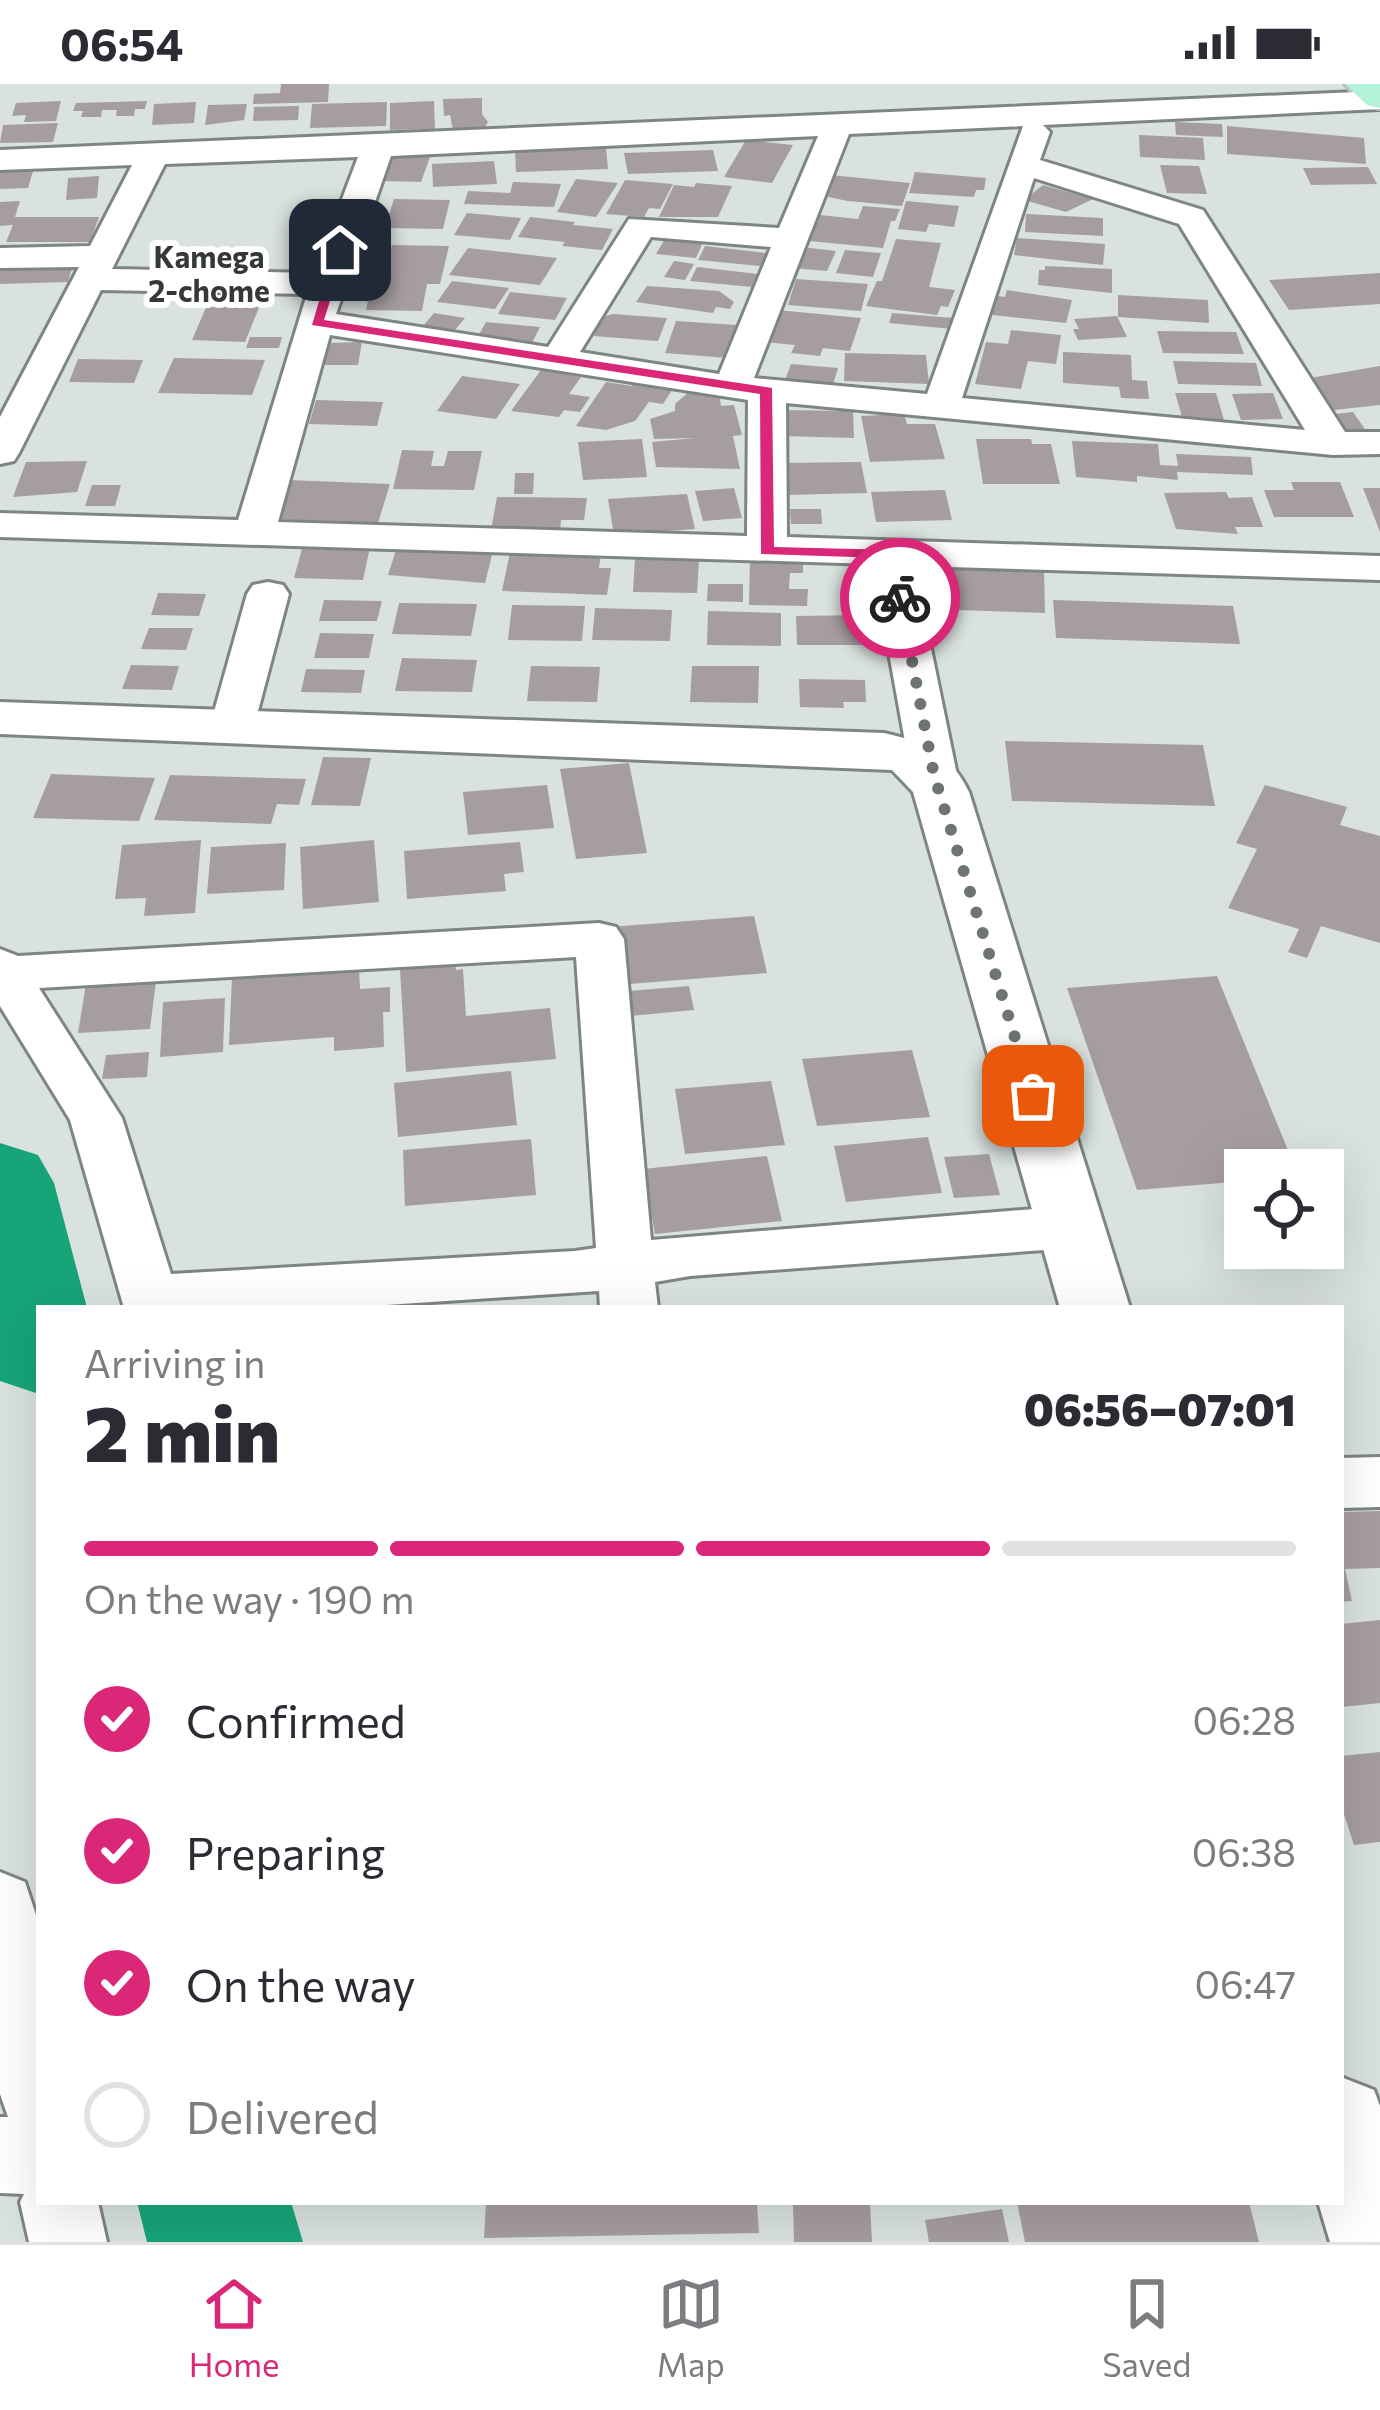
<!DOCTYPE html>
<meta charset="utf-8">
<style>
:root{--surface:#fff;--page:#f7f7f7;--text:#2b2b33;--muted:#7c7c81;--line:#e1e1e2;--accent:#db2777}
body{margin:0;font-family:Commissioner,sans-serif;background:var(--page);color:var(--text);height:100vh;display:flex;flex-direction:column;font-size:45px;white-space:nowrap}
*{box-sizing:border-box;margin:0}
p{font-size:39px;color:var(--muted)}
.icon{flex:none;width:66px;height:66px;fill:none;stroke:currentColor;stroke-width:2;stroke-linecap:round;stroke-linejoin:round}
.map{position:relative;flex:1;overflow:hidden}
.details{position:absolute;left:36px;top:1221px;width:1308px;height:900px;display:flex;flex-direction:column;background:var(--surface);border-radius:0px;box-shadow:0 12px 48px #0002}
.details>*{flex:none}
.buttons{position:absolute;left:1224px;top:1065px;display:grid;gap:24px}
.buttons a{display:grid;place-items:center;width:120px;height:120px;border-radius:0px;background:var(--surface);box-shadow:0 12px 48px #0002;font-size:60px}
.pin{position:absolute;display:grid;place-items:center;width:102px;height:102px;color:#fff;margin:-51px;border-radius:24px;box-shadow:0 6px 18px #0006}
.courier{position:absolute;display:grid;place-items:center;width:120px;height:120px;margin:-60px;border:9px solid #db2777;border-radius:50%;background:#fff;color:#222;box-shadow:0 3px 15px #0007}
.summary em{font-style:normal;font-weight:800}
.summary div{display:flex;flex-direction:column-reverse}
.summary{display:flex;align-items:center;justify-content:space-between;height:204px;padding:0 48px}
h1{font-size:78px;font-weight:800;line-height:90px}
.bar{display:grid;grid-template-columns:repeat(4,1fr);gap:18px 12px;align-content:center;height:144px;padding:0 48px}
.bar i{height:15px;border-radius:9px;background:var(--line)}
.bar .on{background:var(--accent)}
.bar p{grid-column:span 4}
ol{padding:0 48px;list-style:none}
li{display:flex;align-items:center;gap:36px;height:132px}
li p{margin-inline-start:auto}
li .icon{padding:12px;border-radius:50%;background:var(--accent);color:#fff;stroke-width:4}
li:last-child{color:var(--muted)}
li i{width:66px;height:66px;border:6px solid var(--line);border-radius:50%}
.status{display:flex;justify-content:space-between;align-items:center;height:84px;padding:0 60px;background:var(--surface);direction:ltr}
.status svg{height:33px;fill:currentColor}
.menu{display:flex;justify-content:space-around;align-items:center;height:168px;border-top:3px solid var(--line);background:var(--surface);font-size:33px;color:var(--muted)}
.menu a{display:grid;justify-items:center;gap:6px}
.menu .on{color:var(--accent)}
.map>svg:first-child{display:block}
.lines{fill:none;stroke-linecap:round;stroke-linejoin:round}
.river{fill:#17a479;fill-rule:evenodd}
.building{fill:#a69da1}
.minor-casing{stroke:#7e8682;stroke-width:6}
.tertiary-casing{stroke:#7e8682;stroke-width:6}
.primary-casing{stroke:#bebfbf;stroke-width:6}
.minor{fill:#fff;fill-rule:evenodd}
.tertiary{fill:#fff;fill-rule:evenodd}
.primary{fill:#b3f1d8;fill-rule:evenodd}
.route{fill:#db2777}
.done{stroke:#6e7471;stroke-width:12;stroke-dasharray:0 21.6}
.labels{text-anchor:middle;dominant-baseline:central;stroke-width:12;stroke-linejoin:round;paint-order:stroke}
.far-neighbourhood-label{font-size:30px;font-weight:bold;fill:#343836;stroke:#fff}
</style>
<div class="status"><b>06:54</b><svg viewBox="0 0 49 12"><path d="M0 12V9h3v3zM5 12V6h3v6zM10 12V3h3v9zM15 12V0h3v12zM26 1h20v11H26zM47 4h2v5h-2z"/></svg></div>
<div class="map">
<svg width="1380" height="2158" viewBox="0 0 1380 2158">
<rect width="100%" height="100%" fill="#d9e2de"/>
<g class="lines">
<g class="river">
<path d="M0,1059L38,1071L54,1099L87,1224H39V1310L0,1297Z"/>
<path d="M137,2118H291L303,2158H147Z"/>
</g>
</g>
<g class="building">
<path d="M281,0H329L328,18L253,20L254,10L280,9Z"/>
<path d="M482,14V30L488,38L484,45L453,46L450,31L444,32L443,15Z"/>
<path d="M61,17L56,37L24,38L26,31L12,32L16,19Z"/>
<path d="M147,17L145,25H135L134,32H116L117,26H102L101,33H81L83,27H73L76,19Z"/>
<path d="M434,17L435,45L390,46V19Z"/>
<path d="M196,18L194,39L152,41L154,20Z"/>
<path d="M387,18L386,42L310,44L312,20Z"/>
<path d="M247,20L244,36L205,41L208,21Z"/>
<path d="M299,22L298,36L253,37L254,23Z"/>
<path d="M1175,38L1222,40L1223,53L1176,51Z"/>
<path d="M58,39L53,58L0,59L3,41Z"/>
<path d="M1227,42L1364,54L1366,80L1227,70Z"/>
<path d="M1139,51L1203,54L1205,76L1140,73Z"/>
<path d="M746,56L793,61L772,99L724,93Z"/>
<path d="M606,64L608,85L516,88L515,67Z"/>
<path d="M713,66L718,87L628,90L624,69Z"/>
<path d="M394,68L431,70L421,98L383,97Z"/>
<path d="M494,77L497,100L433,103L432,80Z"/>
<path d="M1160,81L1199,82L1207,110L1167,109Z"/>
<path d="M1368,83L1377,100L1311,101L1303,84Z"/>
<path d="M34,84L28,104L0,105V85Z"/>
<path d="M915,88L986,94L984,106H976L974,113L909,109Z"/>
<path d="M831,91L910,99L902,122L848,117L823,112Z"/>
<path d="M99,92L97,114L66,116L68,94Z"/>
<path d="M576,95L618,99L596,133L557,128Z"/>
<path d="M625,96L673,100L660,125L649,124L644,133L606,130Z"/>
<path d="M513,98L561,100L554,123L464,120L468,107L510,109Z"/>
<path d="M696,99L732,102L718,133H659L674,101L694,103Z"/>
<path d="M1043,101L1093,115L1066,128L1024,116Z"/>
<path d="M394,115L450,116L443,145L385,144Z"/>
<path d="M20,117L15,133H99L90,158H6L13,141L0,142V118Z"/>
<path d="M906,117L959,122L954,143L929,140L926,148L898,145Z"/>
<path d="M863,122L900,125L895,137H891L883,164L809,157L820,131L858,135Z"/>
<path d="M467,129L521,134L510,156L454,151Z"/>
<path d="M1026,130L1103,134V152L1025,148Z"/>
<path d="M530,133L575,138L573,141L613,145L602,166L562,162L565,158L518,153Z"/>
<path d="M666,153L704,156L696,174L656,170Z"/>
<path d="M1017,154L1105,160L1103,181L1014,171Z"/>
<path d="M896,155L941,159L929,203L955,206L948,223L941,222L937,231L866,222L877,197H882Z"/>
<path d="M392,161L449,162L440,200H427L422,227L366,226L372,198H383Z"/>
<path d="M705,162L766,169L760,182L698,176Z"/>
<path d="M801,163L836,167L827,187L792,184Z"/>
<path d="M468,164L557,174L540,201L449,191Z"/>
<path d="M845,166L881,169L873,193L836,189Z"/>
<path d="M674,177L694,180L685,196L664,193Z"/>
<path d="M73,181L68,198L0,200V183Z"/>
<path d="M1045,182L1112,185V209L1038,201L1039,186H1045Z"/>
<path d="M697,183L758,190L752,203L690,197Z"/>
<path d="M1380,189V220L1289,226L1269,196Z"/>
<path d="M796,195L868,200L861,227L788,221Z"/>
<path d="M452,197L509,204L495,225L437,218Z"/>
<path d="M647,202L719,207L734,218L730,225L716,223L713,229L636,218Z"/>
<path d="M1007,206L1072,216L1066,239L992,231L998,212L1005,213Z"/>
<path d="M510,208L567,214L555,236L498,230Z"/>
<path d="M1118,211L1208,216L1209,239L1118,233Z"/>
<path d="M211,212L263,214L245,258L192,256Z"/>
<path d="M777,226L861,234L850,267L823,264L820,272L791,269L795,261L764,258Z"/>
<path d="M434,229L465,234L454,247L423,242Z"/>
<path d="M892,229L954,234L952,245L889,239Z"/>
<path d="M613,230L667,234L658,257L594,252L602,233Z"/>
<path d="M1117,232L1127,253L1078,256L1073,245H1079L1074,235Z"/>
<path d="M676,237L737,241L727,274L665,269Z"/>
<path d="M486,238L540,243L531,261L476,256Z"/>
<path d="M1011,246L1061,251L1056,280L1028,277L1021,305L975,300L986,258L1008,260Z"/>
<path d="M1157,247L1236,248L1244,270L1163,269Z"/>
<path d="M250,253H282L279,264H246Z"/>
<path d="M362,258L358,281H322L327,259Z"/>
<path d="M1063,268L1131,271L1132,296L1147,297L1149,315L1121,314L1119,303L1063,299Z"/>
<path d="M845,269L926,271L929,300L844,297Z"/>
<path d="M174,274L265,276L252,311L158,309Z"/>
<path d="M78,275L143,276L134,299L69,298Z"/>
<path d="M1173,277L1256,279L1262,302L1178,300Z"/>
<path d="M791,280L838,284L833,301L785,296Z"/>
<path d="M1380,282V321L1334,326L1310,294Z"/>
<path d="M541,286L581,293L569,310L590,313L580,328L564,326L559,333L511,327Z"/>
<path d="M462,292L520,300L496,335L437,327Z"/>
<path d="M635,296L674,303L663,320L649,318L635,337L606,346L576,342L606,298L632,302Z"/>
<path d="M690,307L719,310L721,322L734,321L742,351L733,352L740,385L656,383L652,358L695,354L654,355L650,335L675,327V320Z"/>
<path d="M1175,309H1216L1224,336H1183Z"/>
<path d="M1273,309L1283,335L1241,336L1232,310Z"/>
<path d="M316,316L383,318L377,342L309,340Z"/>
<path d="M783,326L853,327L854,354L782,352Z"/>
<path d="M1353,328L1367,348L1348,349L1335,330Z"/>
<path d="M904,330L907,340H935L945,375L870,378L861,332Z"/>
<path d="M642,355L647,393L583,396L578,358Z"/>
<path d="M976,355H1031L1032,360H1051L1060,400H983Z"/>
<path d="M1072,357L1158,360L1160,381L1178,382L1176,370L1251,373L1253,391L1177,388L1178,396L1137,392V398L1076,393Z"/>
<path d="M402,366L434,367L431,382H444L448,367H482L474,406L393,405Z"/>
<path d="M87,377L77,408L13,413L26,378Z"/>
<path d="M861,378L867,409L786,411L782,379Z"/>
<path d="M515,389H534L533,410H514Z"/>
<path d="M287,396L390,400L378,439L272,435Z"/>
<path d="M1291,398H1340L1354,433H1274L1264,406H1294Z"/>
<path d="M92,401H121L115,422H85Z"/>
<path d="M734,404L742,434L703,437L695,407Z"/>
<path d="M1363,404H1380V448Z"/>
<path d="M945,406L952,436L876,438L871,408Z"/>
<path d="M1226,408L1229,414L1252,413L1263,443H1235L1238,450L1176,445L1164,409Z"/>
<path d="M687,410L695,445L614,451L608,415Z"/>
<path d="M497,413L587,414L584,436H561L560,447L491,446Z"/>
<path d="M790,425H821L822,440H791Z"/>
<path d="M303,461L370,463L363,496L294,494Z"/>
<path d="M397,463L493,467L485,499L388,491Z"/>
<path d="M510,468L601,470L599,484H611L607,511L502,507Z"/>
<path d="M750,474L803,475V489H790L789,505H808L807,522L749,521Z"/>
<path d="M635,475L699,476L697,509L633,508Z"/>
<path d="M932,482L1044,487L1045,529L926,525L920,494Z"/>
<path d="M708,500H743V518L707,517Z"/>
<path d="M158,509L206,510L199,532L151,531Z"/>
<path d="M324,516L382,517L377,537H319Z"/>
<path d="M1053,516L1233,522L1240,560L1056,554Z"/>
<path d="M399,519L477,520L471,552L392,550Z"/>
<path d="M512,521L585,522L582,557L508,556Z"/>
<path d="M595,524L672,526L670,557L592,556Z"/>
<path d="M708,527L781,529V562L707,561Z"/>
<path d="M864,531L867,561H797L796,532Z"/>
<path d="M149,544H193L186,566L141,565Z"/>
<path d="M320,549L374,550L369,574H314Z"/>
<path d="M402,574L477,576L472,608L395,607Z"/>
<path d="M131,581L179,582L172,606L122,605Z"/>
<path d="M531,582L600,583L597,618L527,617Z"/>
<path d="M692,582H759L758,619L690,618Z"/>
<path d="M306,585L365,586L361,609L301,608Z"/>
<path d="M799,595L865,596L866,618H843L844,624L800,623Z"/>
<path d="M1005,657L1203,661L1215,722L1012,717Z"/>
<path d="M323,673L371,674L360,722L311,721Z"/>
<path d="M629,679L647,769L576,775L560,685Z"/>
<path d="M51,690L155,694L139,737L33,734Z"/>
<path d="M170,691L306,695L299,721L277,720L271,740L154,736Z"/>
<path d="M547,701L554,744L468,751L463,708Z"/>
<path d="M1265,701L1347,723L1340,741L1380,752V859L1321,842L1307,874L1288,868L1299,845L1228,824L1257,765L1236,759Z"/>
<path d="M201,756L195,829L144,832L146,814L115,815L122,761Z"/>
<path d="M374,756L379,818L303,825L300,763Z"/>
<path d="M520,758L524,788L504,790L506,807L407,815L404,767Z"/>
<path d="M286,759L284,806L207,810L211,763Z"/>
<path d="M754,832L767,889L617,901L609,843Z"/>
<path d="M455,880L456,886L463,885L466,932L550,924L556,975L406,988L400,885Z"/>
<path d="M359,884L360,905L390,903V928H383L384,963L334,967V953L229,961L232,893Z"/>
<path d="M1217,892L1296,1086H1245V1097L1137,1106L1067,904Z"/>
<path d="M156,897L150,945L78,949L86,900Z"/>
<path d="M689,902L694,926L619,933L616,908Z"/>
<path d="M225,914L223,968L160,973L163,918Z"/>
<path d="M912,966L930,1033L817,1042L802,975Z"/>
<path d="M149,968L147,993L102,995L106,971Z"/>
<path d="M511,987L517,1041L398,1053L394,999Z"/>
<path d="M771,997L785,1061L685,1070L675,1005Z"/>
<path d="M928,1053L942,1109L846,1118L834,1062Z"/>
<path d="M531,1055L536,1111L405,1122L403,1066Z"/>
<path d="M989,1070L1000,1111L954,1114L944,1073Z"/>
<path d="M767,1072L782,1137L655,1150L643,1085Z"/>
<path d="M1380,1427V1484L1345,1485L1352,1517L1341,1518V1428Z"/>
<path d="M1380,1536V1619L1341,1623V1540Z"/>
<path d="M1380,1668V1758L1354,1761L1341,1721V1672Z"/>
<path d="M486,2118H757L759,2149L484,2154Z"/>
<path d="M1017,2118H1249L1259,2158H1025Z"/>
<path d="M793,2119H870L872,2158H794Z"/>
<path d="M1002,2125L1009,2158H929L925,2136Z"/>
</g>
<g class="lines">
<g class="minor-casing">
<g id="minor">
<path d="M1380,7V25L1043,41L1050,48L1040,76L1203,126L1345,348H1380V370L1333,371L786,319L787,453L1380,472V496L914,482L957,691L950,701L934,705L918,701L911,691L873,480L0,453V429L238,436L307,210L101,206L19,369L14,377L0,380V333L79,183L0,184V164L90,162L132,81L0,86V66ZM1023,42L927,310L754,294L849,50ZM818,52L779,144L629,135L548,263L336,230L391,72ZM358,73L314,189L112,185L165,80ZM1034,94L1179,140L1305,346L962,314ZM651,153L771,163L719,290L580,268ZM330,251L748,316L747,452L278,438Z"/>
<path d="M268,498L283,501L289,510L254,642L248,651L232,655L216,651L210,642L247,510L253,501Z"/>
<path d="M599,839L616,843L624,855L651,1156L1072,1122L1092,1128L1100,1143L1092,1158L1072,1164L690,1192L655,1198L658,1224H600L599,1207L341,1224H124L70,1036L0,922V865L18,872ZM576,873L596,1164L575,1167L171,1190L122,1034L39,904Z"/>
<path d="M1380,1373V1423L1341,1424V1374Z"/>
<path d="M0,1788L25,1798L39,1840V2118H98L107,2158H29L20,2118L24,2110L0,2109V2033H8L0,2010Z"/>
</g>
</g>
<g class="tertiary-casing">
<g id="tertiary">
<path d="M0,618L884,649C924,658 950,669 969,708L1130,1224H1060L913,708L892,686L0,650Z"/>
<path d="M1341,1993L1374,2006L1380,2022V2158H1330L1318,2118H1341Z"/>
</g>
</g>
<g class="primary-casing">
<path id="primary" d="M1345,0H1380V24L1367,21Z"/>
</g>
<use href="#minor" class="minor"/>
<use href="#tertiary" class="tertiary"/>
<use href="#primary" class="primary"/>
</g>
<path class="route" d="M340,163L346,166L324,236L772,304L774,463L896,466L907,514L900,519L892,514L885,474L761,470L760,310L312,241L334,166Z"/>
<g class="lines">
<path class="done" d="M900,514L934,691L1033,1012"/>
</g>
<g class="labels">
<g class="far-neighbourhood-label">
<text x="209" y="171">Kamega<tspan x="209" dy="34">2-chome</tspan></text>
</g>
</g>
</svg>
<div class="buttons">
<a><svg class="icon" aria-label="locate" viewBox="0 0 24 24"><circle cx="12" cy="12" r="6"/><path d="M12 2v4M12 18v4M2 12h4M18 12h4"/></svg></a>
</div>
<div class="pin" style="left:1033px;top:1012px;background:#ea580c"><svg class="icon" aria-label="bag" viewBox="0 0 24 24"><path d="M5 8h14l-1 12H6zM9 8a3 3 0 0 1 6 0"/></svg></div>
<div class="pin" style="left:340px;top:166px;background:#1f2937"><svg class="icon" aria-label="home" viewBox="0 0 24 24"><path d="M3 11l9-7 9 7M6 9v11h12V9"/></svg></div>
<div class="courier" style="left:900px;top:514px"><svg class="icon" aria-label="bike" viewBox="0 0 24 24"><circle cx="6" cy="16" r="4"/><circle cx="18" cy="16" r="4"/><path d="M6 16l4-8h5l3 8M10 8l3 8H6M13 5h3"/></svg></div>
<section class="details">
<div class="summary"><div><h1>2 min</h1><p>Arriving in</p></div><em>06:56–07:01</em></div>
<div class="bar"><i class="on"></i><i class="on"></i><i class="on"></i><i></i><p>On the way · 190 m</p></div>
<ol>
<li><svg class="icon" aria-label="check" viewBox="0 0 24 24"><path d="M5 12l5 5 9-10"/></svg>Confirmed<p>06:28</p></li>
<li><svg class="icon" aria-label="check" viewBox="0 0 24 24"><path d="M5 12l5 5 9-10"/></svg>Preparing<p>06:38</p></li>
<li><svg class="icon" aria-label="check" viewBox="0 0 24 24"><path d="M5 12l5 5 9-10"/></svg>On the way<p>06:47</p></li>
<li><i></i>Delivered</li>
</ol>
</section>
</div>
<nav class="menu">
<a class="on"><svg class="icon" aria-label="home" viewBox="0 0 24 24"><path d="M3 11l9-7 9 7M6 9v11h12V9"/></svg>Home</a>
<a><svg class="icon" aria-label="map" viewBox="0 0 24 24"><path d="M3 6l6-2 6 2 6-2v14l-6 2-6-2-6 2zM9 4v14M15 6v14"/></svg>Map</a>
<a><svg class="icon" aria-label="saved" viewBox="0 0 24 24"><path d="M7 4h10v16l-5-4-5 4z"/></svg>Saved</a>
</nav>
